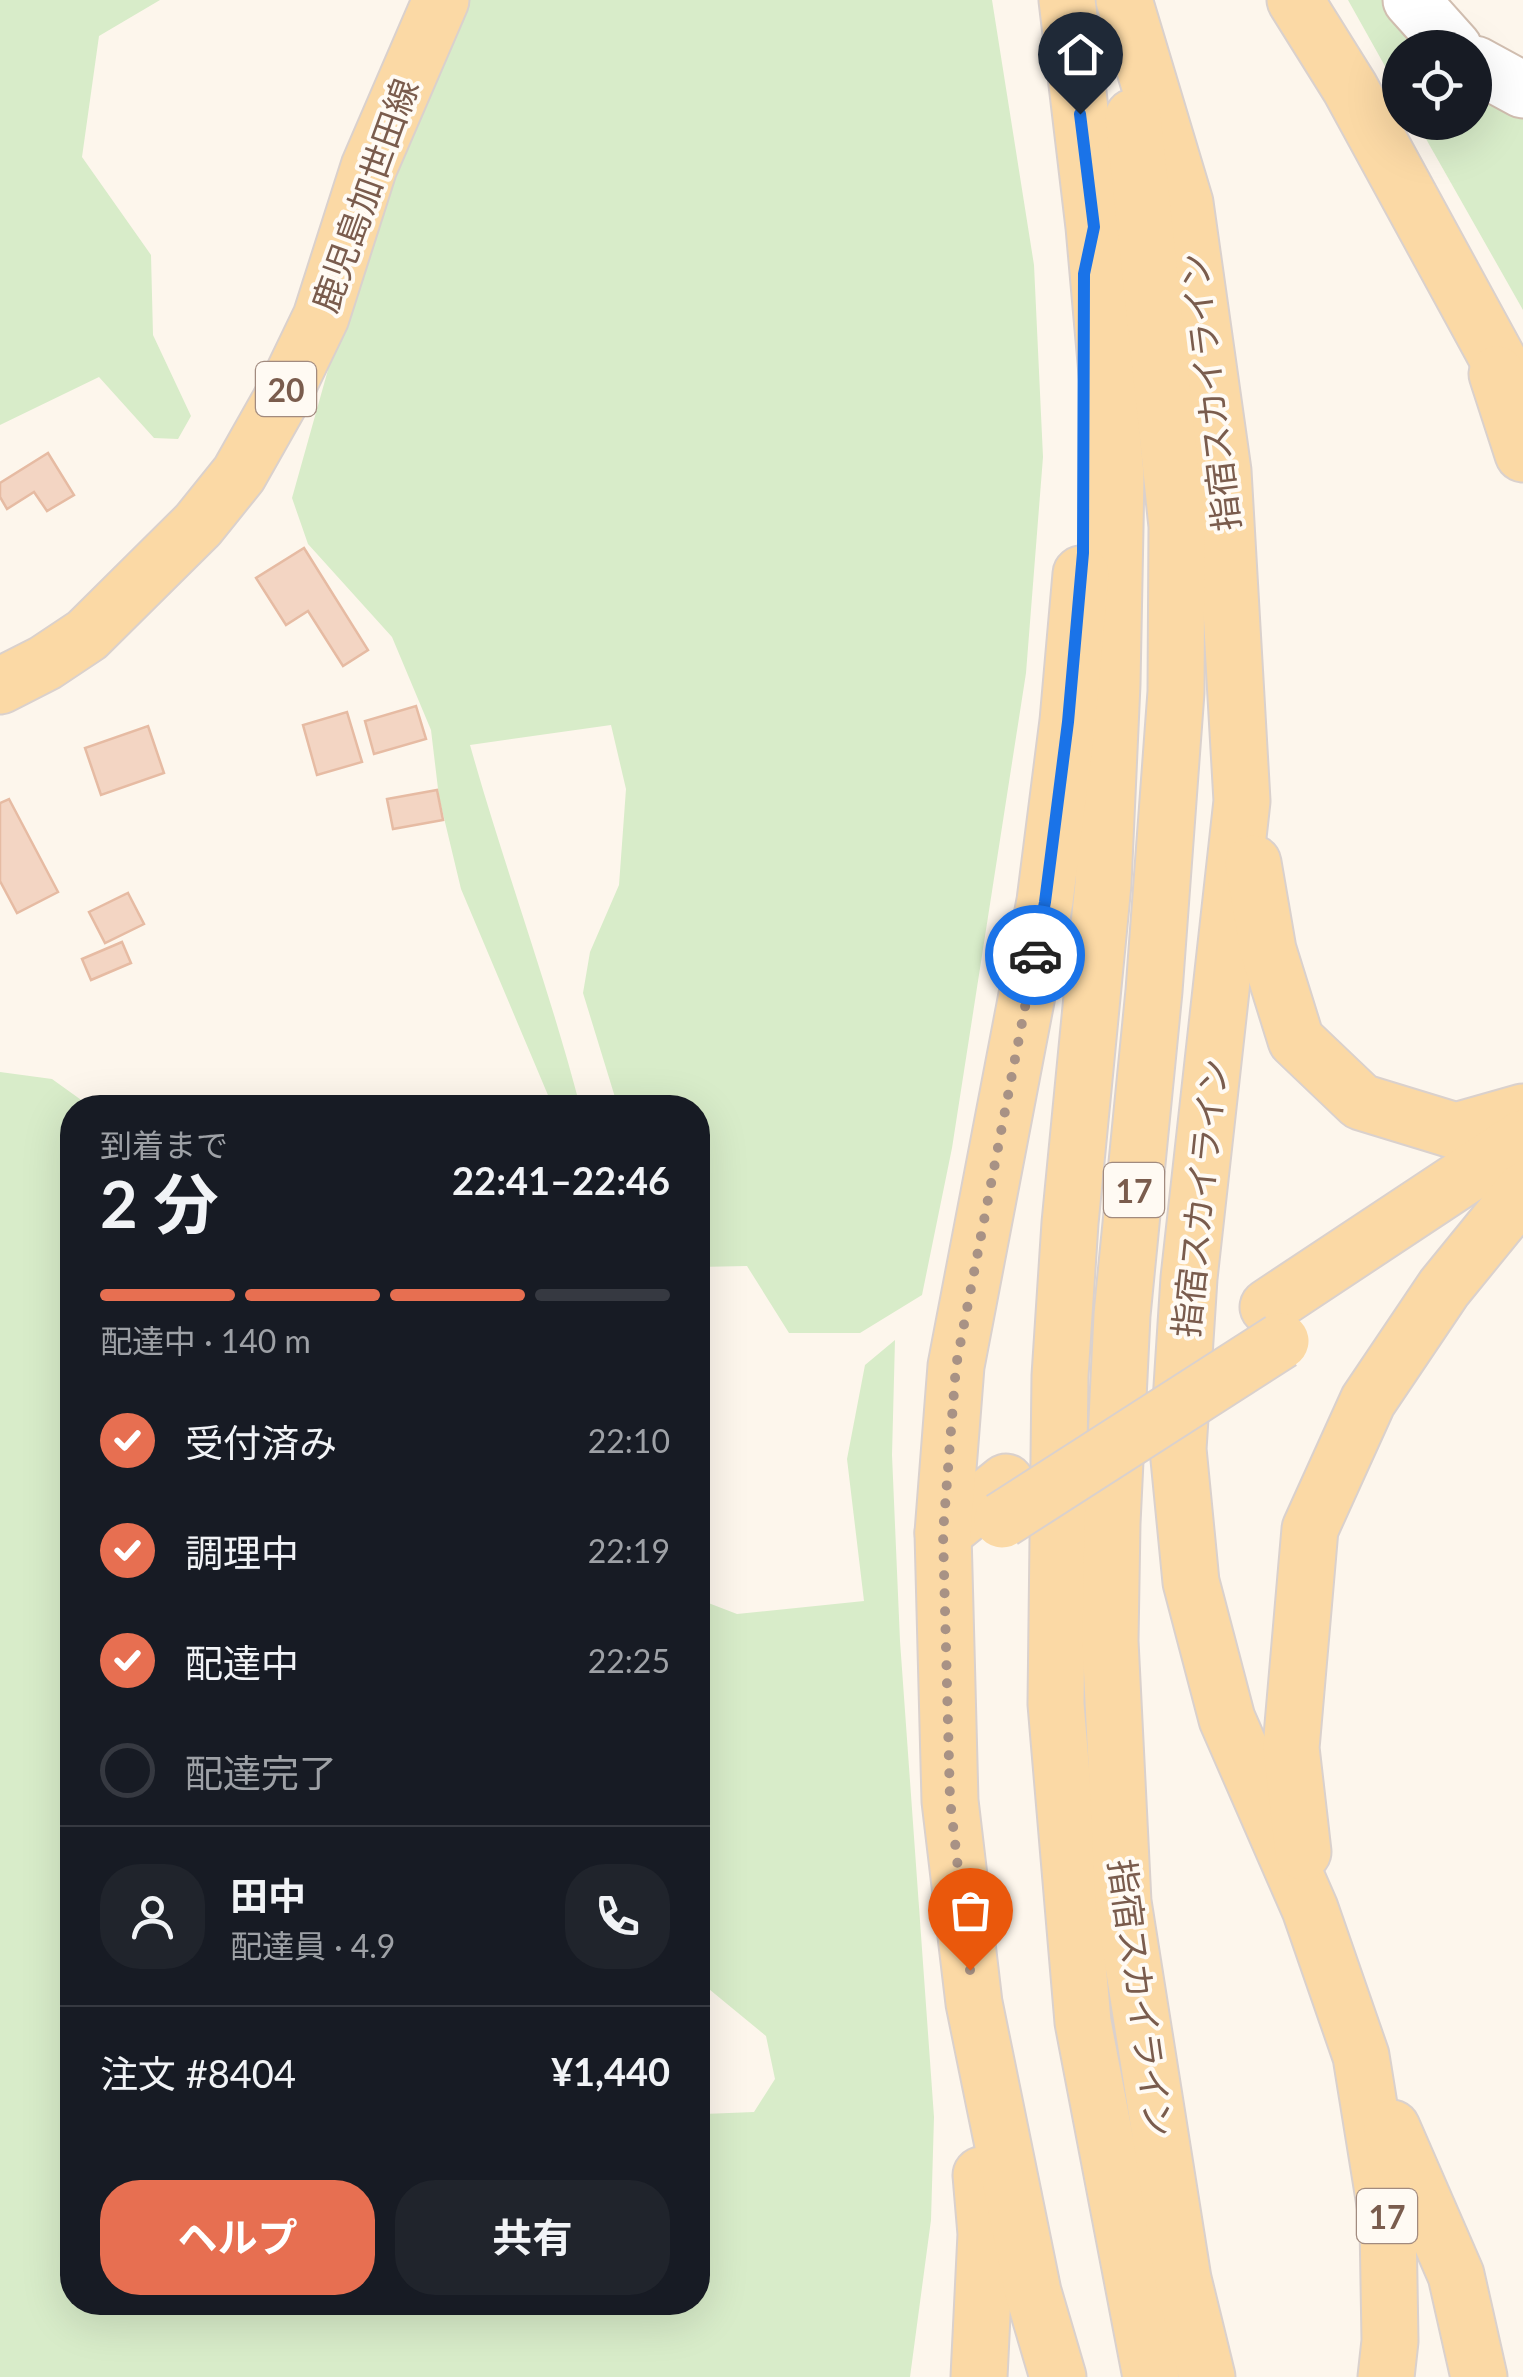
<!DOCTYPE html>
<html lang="ja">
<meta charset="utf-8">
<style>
:root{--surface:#171b24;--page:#20242c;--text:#f1f3f6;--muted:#9ea1a6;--line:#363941;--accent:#e76f51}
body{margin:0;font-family:Lato,"Noto Sans JP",sans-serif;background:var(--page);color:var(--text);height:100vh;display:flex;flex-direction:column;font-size:38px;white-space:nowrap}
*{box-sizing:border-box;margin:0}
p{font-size:32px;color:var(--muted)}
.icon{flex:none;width:55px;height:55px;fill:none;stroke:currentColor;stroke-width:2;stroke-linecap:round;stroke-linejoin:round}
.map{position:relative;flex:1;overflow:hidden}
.details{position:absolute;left:60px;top:1095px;width:650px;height:1220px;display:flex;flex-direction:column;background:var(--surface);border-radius:40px;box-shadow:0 10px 40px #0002}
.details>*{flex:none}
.controls{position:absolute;left:1382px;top:30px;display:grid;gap:20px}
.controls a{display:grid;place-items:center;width:110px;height:110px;border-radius:50%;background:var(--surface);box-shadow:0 10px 40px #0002;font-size:50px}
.pin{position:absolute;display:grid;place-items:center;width:85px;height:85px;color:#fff;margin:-102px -42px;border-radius:50% 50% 50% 0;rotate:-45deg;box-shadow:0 0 10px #0007}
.pin .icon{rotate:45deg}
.courier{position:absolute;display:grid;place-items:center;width:100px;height:100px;margin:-50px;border:8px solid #1a73e8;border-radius:50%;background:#fff;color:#222;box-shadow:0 2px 12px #0007}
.head em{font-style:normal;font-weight:700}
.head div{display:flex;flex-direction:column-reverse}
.head{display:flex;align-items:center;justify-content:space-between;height:170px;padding:0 40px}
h1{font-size:65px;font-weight:700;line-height:75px}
.bar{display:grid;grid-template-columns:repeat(4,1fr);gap:15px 10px;align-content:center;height:120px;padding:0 40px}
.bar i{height:12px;border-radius:8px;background:var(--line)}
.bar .active{background:var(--accent)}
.bar p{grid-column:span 4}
.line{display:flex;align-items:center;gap:25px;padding:0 40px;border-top:2px solid var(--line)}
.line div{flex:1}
.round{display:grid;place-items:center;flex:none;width:105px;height:105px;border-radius:40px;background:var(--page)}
ol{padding:0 40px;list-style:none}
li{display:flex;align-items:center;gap:30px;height:110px}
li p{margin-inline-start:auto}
li .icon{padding:10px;border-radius:50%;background:var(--accent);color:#fff;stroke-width:4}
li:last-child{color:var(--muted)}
li i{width:55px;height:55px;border:5px solid var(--line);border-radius:50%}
.button{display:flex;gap:20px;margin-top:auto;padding:20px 40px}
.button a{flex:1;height:115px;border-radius:40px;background:var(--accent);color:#fff;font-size:40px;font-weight:700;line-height:115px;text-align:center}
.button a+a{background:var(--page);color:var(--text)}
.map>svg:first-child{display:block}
.green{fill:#d8ecc9}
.building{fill:#f3d5c3;stroke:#e6bba3;stroke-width:2.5}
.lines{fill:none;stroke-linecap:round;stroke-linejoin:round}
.minor-casing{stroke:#d1beb0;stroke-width:59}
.major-casing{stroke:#dad1cd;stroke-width:59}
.minor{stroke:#fff;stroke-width:55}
.major{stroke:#fbd9a5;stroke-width:55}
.major-bridge-casing{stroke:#dad1cd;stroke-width:59;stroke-linecap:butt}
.major-bridge{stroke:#fbd9a5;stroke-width:55}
.done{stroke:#a89285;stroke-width:10;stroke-dasharray:0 18}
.route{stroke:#1a73e8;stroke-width:12}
.labels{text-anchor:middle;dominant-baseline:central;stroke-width:8;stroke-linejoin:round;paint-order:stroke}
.shield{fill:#fffaf3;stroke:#a28b7f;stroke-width:2.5}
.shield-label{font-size:32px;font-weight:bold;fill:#7a5c4d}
.street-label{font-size:35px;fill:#7a5c4d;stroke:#fffaf3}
</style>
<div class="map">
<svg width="1523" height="2377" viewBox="0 0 1523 2377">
<rect width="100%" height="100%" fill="#fdf6ec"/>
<g class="green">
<path d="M0,0H160L99,36L82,157L151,255L153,335L191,416L178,439L154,438L99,377L0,425Z"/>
<path d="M459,0H992L1034,265L1043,457L1026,673L952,1148L922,1295L860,1333H789L747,1266L698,1267V1108L618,1107L583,993L590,952L619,885L626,789L611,725L470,745C504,866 548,984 580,1106L553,1107L461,889L439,797L431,730L392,637L308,544L292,498L340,327L419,101Z"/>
<path d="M1348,0H1384L1418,47L1400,48V93Z"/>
<path d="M1475,90L1523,115V310L1417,123L1475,122Z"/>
<path d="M0,1072L52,1079L91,1107L72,1108V2302H698V2121L704,2114L754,2112L775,2079L766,2036L698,1980V1599L737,1614L864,1601L847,1459L865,1365L895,1340L892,1455L900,1641L934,2117L931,2220L910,2377H0Z"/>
</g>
<g class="building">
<path d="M48,453L74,495L47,511L34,492L7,509L0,497V483Z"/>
<path d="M304,548L368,650L343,666L308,611L286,625L256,578Z"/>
<path d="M416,706L426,739L374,754L365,721Z"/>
<path d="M347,712L362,762L317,775L303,725Z"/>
<path d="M148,726L164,773L101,795L85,748Z"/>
<path d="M437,790L443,820L393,829L387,799Z"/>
<path d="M9,799L58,892L17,913L0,881V803Z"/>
<path d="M128,893L144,924L105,943L89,912Z"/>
<path d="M122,942L131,963L91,980L82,959Z"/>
</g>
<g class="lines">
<g class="minor-casing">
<g id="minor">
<path d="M1411,0L1454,48"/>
<path d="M1475,64L1523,90"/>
</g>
</g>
<g class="major-casing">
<g id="major">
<path d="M1067,0L1094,227L1116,475L1112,684L1103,884L1070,1223L1060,1376L1056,1704L1083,2022L1151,2377"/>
<path d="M1124,0L1185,203L1223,471L1242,801L1189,1278L1178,1449L1191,1582L1227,1719L1310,1909L1361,2056L1388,2223L1390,2341L1386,2377"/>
<path d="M1295,0L1350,88L1523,405"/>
<path d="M1133,117L1177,526L1176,692L1154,991L1122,1315L1112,1523L1110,1641L1123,1902L1183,2279L1207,2377"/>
<path d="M1497,374L1523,454"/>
<path d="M0,686L45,663L87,635L198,525L239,474L282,398L321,317L369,167L441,0"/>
<path d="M1253,863L1268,950L1296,1040L1361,1102L1456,1131L1523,1112"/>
<path d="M1268,1307L1523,1138"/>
<path d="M943,1533L1006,1482"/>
<path d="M1303,1852L1291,1748L1310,1529L1368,1401L1444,1288L1523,1191"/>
<path d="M1392,2128L1456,2275L1479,2377"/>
<path d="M979,2377L986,2234L981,2175"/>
<path d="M1058,2377L1033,2292L974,2003L950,1801L943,1533L956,1366L1045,901L1068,721L1081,574"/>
</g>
</g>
<use href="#minor" class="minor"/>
<use href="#major" class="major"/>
<g class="major-bridge-casing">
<path id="major-bridge" d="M1002,1520L1281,1341"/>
</g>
<use href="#major-bridge" class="major-bridge"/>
</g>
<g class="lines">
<path class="done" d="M970,1970L950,1800L943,1533L956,1366L1035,955"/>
<path class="route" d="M1035,955L1045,902L1068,722L1083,553L1084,274L1094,227L1080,114"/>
</g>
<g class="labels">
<g class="shield">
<rect x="256" y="362" width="60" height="54" rx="8"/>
<rect x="1104" y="1163" width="60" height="54" rx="8"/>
<rect x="1357" y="2189" width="60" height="54" rx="8"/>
</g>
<g class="shield-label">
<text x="286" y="389">20</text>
<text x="1134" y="1190">17</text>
<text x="1387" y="2216">17</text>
</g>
<g class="street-label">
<text transform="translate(364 195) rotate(-70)">鹿児島加世田線</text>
<text transform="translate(1209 392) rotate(-97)">指宿スカイライン</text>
<text transform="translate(1199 1198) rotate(-84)">指宿スカイライン</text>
<text transform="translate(1142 1998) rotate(82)">指宿スカイライン</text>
</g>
</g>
</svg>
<div class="controls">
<a><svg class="icon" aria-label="locate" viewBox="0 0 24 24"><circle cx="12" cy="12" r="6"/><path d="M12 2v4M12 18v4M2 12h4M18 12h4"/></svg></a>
</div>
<div class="pin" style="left:970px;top:1970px;background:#ea580c"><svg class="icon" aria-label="bag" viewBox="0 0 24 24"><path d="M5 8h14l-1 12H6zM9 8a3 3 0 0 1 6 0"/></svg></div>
<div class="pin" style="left:1080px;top:114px;background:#1f2937"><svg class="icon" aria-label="home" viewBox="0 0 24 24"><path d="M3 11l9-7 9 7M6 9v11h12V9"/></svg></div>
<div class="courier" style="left:1035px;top:955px"><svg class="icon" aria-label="car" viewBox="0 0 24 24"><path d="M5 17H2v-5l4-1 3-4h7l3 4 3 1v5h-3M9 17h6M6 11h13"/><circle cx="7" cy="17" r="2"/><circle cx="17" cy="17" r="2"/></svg></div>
<section class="details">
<div class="head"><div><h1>2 分</h1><p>到着まで</p></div><em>22:41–22:46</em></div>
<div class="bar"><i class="active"></i><i class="active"></i><i class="active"></i><i></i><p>配達中 · 140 m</p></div>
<ol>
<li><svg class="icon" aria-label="check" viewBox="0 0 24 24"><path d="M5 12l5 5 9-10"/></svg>受付済み<p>22:10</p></li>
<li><svg class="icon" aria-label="check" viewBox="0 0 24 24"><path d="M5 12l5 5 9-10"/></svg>調理中<p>22:19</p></li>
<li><svg class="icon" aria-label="check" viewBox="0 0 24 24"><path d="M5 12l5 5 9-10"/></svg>配達中<p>22:25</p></li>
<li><i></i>配達完了</li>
</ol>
<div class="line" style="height:180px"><a class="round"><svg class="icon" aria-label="person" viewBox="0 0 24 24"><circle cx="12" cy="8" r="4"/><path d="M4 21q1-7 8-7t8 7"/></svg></a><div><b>田中</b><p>配達員 · 4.9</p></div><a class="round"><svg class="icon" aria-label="phone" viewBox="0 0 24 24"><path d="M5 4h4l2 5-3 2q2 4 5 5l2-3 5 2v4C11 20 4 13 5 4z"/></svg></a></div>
<div class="line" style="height:130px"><div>注文 #8404</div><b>¥1,440</b></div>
<div class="button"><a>ヘルプ</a><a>共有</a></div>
</section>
</div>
